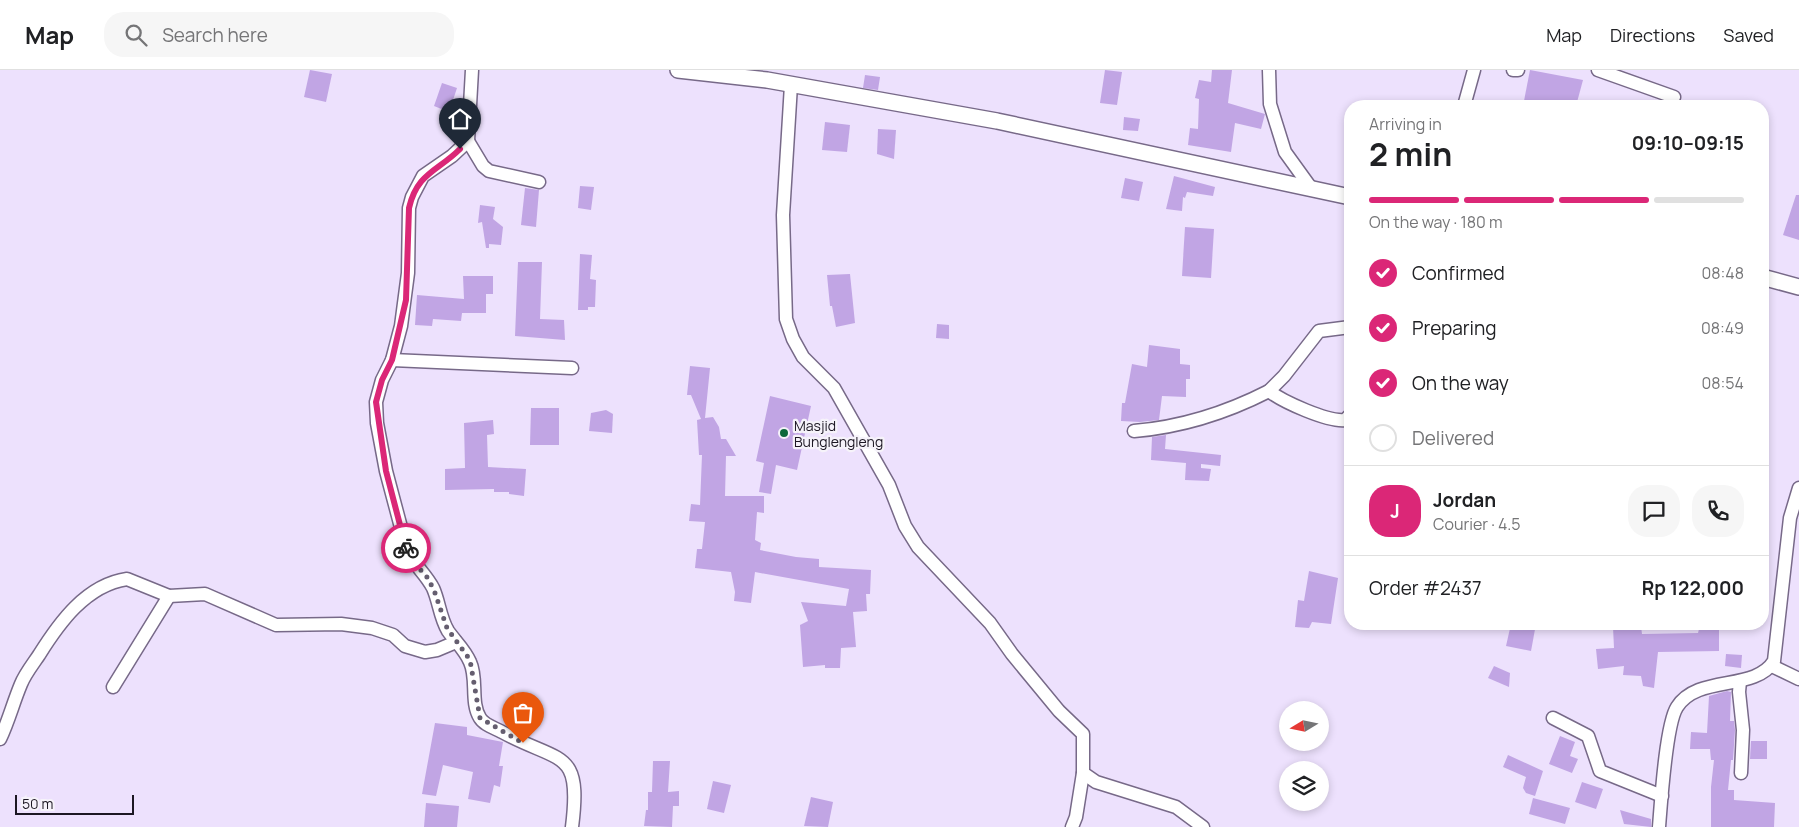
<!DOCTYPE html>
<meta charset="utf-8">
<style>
:root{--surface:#fff;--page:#f6f6f6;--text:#202124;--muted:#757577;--line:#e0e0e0;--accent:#db2777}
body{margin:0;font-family:Manrope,sans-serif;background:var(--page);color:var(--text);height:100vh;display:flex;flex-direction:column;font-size:19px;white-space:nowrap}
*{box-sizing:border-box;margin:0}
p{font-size:16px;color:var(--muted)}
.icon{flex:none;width:28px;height:28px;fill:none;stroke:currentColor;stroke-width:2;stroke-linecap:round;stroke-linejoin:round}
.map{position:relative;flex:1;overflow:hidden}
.panel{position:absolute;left:1344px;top:30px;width:425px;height:530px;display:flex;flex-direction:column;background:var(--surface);border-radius:20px;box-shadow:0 2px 8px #0003}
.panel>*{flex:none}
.needle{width:32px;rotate:260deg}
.buttons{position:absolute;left:1279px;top:631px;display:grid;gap:10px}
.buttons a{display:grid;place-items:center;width:50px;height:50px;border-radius:50%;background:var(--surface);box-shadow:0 2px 8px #0003;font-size:25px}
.scale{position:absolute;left:15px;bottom:12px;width:119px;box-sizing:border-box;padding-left:5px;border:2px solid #1c1723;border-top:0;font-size:14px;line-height:18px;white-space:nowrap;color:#1c1723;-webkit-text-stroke:4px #f6f3fa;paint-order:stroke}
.pin{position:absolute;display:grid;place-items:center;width:42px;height:42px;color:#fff;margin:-51px -21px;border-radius:50% 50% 50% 0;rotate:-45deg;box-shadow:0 0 5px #0007}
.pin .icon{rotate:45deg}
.courier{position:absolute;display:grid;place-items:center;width:50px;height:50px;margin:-25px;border:4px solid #db2777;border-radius:50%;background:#fff;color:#222;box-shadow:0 1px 6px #0007}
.summary em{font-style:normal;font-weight:700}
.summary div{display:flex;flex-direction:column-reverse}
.summary{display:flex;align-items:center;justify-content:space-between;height:85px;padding:0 25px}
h1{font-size:32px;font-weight:700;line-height:38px}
.bar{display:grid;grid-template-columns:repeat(4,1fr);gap:8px 5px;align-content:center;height:60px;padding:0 25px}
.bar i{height:6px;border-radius:4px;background:var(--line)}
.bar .selected{background:var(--accent)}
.bar p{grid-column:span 4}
.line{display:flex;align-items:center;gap:12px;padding:0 25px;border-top:1px solid var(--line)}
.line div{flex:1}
.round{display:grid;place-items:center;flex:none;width:52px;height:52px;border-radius:20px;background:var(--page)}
ol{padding:0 25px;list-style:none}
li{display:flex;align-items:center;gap:15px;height:55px}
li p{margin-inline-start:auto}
li .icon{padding:5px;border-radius:50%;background:var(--accent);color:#fff;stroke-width:4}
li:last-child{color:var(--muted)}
li i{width:28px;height:28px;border:2px solid var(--line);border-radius:50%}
header{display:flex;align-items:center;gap:30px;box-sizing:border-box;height:70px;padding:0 25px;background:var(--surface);border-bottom:1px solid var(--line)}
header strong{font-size:24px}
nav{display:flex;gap:28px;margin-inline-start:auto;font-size:18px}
.search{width:350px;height:45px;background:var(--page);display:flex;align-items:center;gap:12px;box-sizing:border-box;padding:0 18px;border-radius:20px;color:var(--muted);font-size:19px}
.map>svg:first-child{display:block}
.building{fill:#c1a5e4}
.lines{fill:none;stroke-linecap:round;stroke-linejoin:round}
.minor-casing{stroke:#776988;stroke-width:15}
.tertiary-casing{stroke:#776988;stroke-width:18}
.minor{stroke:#fff;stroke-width:12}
.tertiary{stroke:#fff;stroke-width:15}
.done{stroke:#655e6f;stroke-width:5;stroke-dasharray:0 9}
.route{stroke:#db2777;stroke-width:6}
.poi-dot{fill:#0c683b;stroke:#f6f3fa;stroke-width:2}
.labels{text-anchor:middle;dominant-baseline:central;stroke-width:4.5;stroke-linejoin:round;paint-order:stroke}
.poi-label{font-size:14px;fill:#1c1723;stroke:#f6f3fa;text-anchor:start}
</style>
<header>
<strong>Map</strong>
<div class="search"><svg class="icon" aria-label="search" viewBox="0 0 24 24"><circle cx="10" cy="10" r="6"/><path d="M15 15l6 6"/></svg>Search here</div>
<nav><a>Map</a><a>Directions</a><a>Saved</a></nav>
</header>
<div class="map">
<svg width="1799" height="757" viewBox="0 0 1799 757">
<rect width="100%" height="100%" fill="#ede1fd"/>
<g class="building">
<path d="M310,0L332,4L326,32L304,27Z"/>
<path d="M1105,0L1122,2L1117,35L1100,33Z"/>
<path d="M1212,0H1232L1228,33L1265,44L1261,59L1235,53L1231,82L1188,75L1190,58L1198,59L1199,29L1195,28L1199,10L1211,12Z"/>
<path d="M1530,0L1583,10L1576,36H1523Z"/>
<path d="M865,5L880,7L878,20L863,18Z"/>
<path d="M442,13L457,18L449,42L434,36Z"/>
<path d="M1124,47L1140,49L1138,61L1123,60Z"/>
<path d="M825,52L850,55L847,82L822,80Z"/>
<path d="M878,59L896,60L894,89L877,84Z"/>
<path d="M1174,106L1215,117L1213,126L1187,122L1185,128L1183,127L1182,141L1166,139Z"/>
<path d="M1125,108L1143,112L1139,131L1121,128Z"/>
<path d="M580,116L594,117L591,140L578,138Z"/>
<path d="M525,118L539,120L536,157L521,155Z"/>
<path d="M1796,125H1799V170L1783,165Z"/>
<path d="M480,135L495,137L493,149L503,157L501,175L489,174V178H486L482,152L478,153Z"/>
<path d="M1185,157L1214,159L1211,208L1182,206Z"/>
<path d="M580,184L592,185L590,209L596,210L595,237H588V240H578Z"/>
<path d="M518,192H542L540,249L564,250L565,270L515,266Z"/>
<path d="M850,204L855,253L836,257L832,236H830L827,205Z"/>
<path d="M463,206H493V224H486V243H462L461,251L433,249L432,256L415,255L417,225L464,229Z"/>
<path d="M937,254L949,255V269L936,268Z"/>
<path d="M1149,275L1180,279V294L1190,295V309H1186V327L1162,326L1159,350L1140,352L1121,351L1122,333H1125L1132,294L1147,297Z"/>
<path d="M690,296L710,298L705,348L713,347L719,357L721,369H726L736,386H726L725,426H764V443L757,442L755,470L761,473L760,480L796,487L819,489V497L871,500L870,524H866L867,541L853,542L856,577L841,578L840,598H825V595L803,597L800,555L808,551L801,532L846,536L849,519L755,502L751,533L734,531L735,522L731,502L695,498L697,479H702L705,452L689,451L691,434L700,435L702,385H699L697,350L701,349L691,325H687Z"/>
<path d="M770,326L811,336L797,400L776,395L771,424L759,422L764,393L756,391Z"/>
<path d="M531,338H559V375H530Z"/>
<path d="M606,340L613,344L612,363L589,361L591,343Z"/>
<path d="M493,350L494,364L487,365L488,397L526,399L524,426L509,424V422H494V419L445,420V399L465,398L464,353Z"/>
<path d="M1166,365L1165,379L1221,385L1220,396L1201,394V398L1211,399L1209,411L1185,410L1186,393L1151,390L1152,367Z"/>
<path d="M1309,501L1338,508L1331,554L1312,552L1309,558L1295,557L1298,530L1304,531Z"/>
<path d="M1511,554H1536L1531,581L1506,576Z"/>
<path d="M1641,556L1642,564L1698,563L1699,559L1719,560V581L1658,582L1654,618L1643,616L1641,606L1623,605L1624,596L1598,599L1596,579L1614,578L1613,557Z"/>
<path d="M1726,584L1742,585L1741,598L1725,596Z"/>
<path d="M1494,596L1510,603L1509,617L1488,608Z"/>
<path d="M1727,621L1731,622L1730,651H1734L1735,660L1733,690H1731L1728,720H1734V730L1775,733L1774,757H1711V717L1714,690H1711L1710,679H1690L1691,662L1707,663L1709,626Z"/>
<path d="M435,653L467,657V665L503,672L499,696H503L500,717L494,715L490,733L468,729L473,702L443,695L436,726L422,724Z"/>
<path d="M1560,666L1575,672L1570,686L1578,689L1572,703L1549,694Z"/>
<path d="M1751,671H1767V689H1750Z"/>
<path d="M1508,685L1543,701L1535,726L1526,723L1523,718L1526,707L1503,697Z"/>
<path d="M653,691H670L668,722L679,721V736H673L672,757L644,756L646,740H648V722H652Z"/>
<path d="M713,711L731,715L724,743L707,739Z"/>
<path d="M1582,712L1603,719L1596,739L1575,732Z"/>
<path d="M811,727L833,732L828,757L804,756Z"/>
<path d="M1533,728L1570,738L1565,754L1529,744Z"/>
<path d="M426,733L459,736L457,757H424Z"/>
<path d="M1620,740L1651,749V757L1624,754Z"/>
</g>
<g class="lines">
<g class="minor-casing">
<g id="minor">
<path d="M472,0L468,71L452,86L423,106L412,127L409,138L408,203L401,256L392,290L382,310L376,332L377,353L386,401L407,480C413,494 426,504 433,518C439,531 440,548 448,561C455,571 465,580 470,592C478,609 470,632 480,648C484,655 495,658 502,662C561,694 582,678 572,757"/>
<path d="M1269,0L1270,34L1285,82L1311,118"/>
<path d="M1513,0H1518"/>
<path d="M1598,0L1674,27"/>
<path d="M791,15L783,145L786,249L793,269L803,287L834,318L889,415L905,456L918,477L990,553L1012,584L1059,641L1083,664V703L1096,712L1176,737L1203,757"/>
<path d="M1464,36L1474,0"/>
<path d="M468,71L483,96L489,101L539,112"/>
<path d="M392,290L572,298"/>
<path d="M1269,321L1284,306L1319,261L1350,257"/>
<path d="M1134,361C1182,357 1226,343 1269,321C1283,332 1328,352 1345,350L1350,345"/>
<path d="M1772,596L1799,609"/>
<path d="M1740,611L1739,622L1743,660L1741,703"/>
<path d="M113,617L169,526"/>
<path d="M1553,648L1588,666L1600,701L1662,726"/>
<path d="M0,669C9,650 13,633 21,614C25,604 33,594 39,585C59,553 86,515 127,509L169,526L205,524L276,555L341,554L372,558L393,565L405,576L425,582L437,580L456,572"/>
<path d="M1072,757L1076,747L1083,703"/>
<path d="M1659,757C1661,732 1666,654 1677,637C1698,604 1755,622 1774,591L1790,448L1799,418"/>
</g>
</g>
<g class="tertiary-casing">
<g id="tertiary">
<path d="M678,0L767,10L997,51L1350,127"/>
<path d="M1762,207L1799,217"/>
</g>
</g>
<use href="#minor" class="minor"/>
<use href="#tertiary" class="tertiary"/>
</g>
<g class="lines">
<path class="done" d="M406,478L411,489L427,507L434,520L447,558L470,590L480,648L523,673"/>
<path class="route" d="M406,478L386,401L376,332L382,310L392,290L406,230L409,138C417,103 438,101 460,79"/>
</g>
<circle class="poi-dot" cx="784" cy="363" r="5"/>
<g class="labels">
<g class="poi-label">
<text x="794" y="355">Masjid<tspan x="794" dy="16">Bunglengleng</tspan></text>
</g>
</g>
</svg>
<div class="buttons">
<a><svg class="needle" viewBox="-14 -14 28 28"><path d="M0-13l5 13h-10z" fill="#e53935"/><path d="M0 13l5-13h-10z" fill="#757577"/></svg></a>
<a><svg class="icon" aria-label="layers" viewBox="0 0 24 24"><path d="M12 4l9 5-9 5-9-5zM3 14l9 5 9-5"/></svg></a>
</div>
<div class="scale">50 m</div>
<div class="pin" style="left:523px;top:673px;background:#ea580c"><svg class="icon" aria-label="bag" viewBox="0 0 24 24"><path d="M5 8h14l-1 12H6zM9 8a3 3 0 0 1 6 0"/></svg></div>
<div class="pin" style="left:460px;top:79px;background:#1f2937"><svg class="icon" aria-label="home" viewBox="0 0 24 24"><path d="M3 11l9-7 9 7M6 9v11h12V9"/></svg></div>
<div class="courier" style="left:406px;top:478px"><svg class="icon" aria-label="bike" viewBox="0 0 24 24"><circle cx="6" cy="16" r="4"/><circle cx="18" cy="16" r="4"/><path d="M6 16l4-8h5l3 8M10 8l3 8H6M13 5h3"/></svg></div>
<section class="panel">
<div class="summary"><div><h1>2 min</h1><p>Arriving in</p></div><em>09:10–09:15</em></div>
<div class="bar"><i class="selected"></i><i class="selected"></i><i class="selected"></i><i></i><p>On the way · 180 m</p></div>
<ol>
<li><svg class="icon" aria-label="check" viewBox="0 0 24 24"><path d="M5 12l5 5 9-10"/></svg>Confirmed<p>08:48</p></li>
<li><svg class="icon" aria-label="check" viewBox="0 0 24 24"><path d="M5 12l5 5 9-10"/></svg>Preparing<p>08:49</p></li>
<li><svg class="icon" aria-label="check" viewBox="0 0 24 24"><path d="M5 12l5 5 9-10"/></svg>On the way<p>08:54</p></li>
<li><i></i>Delivered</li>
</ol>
<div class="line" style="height:90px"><b class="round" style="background:var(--accent);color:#fff">J</b><div><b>Jordan</b><p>Courier · 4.5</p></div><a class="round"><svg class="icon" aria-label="chat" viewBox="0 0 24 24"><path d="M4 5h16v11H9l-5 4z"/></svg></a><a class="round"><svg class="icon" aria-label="phone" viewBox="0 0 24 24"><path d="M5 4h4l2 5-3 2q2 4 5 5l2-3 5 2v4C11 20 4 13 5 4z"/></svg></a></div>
<div class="line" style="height:65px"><div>Order #2437</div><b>Rp 122,000</b></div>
</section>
</div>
